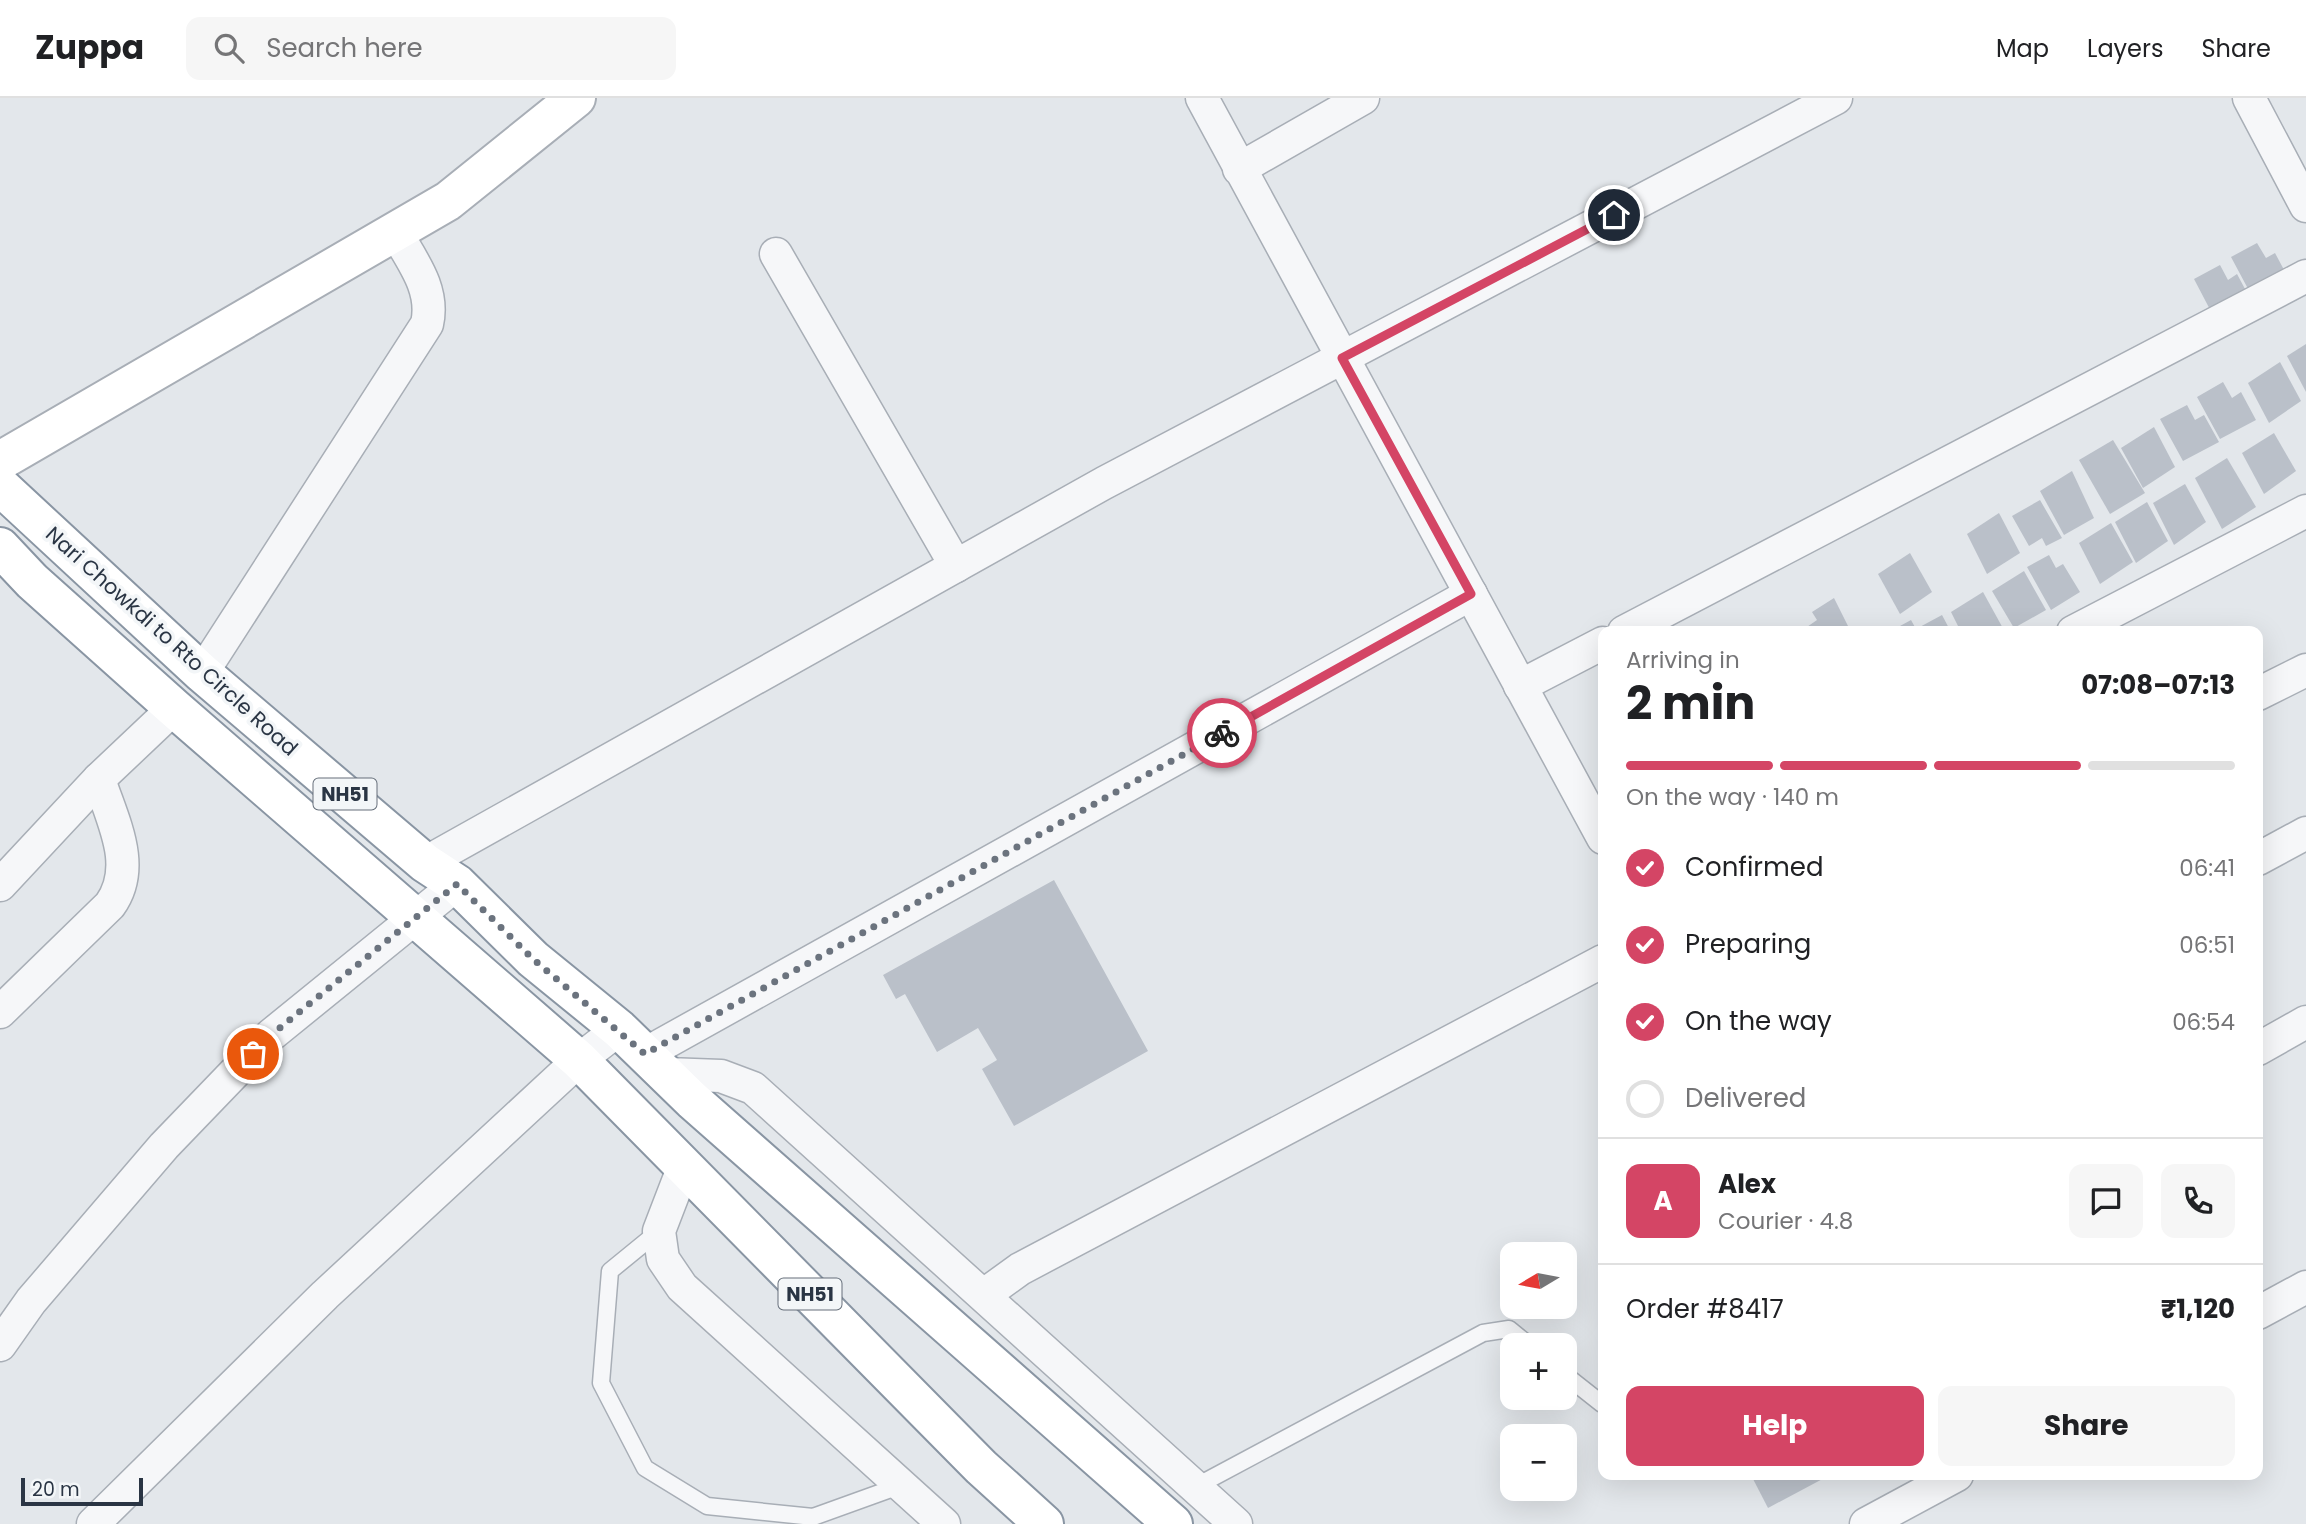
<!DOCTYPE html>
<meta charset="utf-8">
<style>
:root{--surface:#fff;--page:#f6f6f6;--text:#202124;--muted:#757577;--line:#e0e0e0;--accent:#d44565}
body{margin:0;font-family:Poppins,sans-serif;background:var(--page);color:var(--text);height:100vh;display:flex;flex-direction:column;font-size:26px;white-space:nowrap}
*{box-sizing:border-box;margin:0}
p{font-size:23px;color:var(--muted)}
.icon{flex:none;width:38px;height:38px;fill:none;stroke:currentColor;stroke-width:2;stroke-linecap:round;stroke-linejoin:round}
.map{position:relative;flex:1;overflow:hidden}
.side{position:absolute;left:1598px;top:528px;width:665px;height:854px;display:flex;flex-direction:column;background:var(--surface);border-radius:14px;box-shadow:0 7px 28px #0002}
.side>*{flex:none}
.needle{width:46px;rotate:260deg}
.fabs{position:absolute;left:1500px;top:1144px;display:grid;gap:14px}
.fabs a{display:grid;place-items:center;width:77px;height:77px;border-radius:14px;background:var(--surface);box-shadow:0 7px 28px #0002;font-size:35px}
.scale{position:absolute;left:21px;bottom:18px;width:122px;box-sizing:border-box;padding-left:7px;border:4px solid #2a3544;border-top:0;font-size:19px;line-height:24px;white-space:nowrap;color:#2a3544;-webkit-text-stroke:5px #f3f6f8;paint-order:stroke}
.pin{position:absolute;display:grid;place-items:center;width:60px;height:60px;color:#fff;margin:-30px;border:4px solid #fff;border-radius:50%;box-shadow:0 2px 7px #0007}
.courier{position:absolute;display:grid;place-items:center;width:70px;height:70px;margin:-35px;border:5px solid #d44565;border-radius:50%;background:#fff;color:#222;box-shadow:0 2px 9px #0007}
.overview em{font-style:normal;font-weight:700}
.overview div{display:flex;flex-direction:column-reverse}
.overview{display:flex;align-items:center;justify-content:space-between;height:119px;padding:0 28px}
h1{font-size:46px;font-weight:700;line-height:52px}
.bar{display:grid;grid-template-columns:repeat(4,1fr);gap:10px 7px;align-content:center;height:84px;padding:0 28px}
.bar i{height:9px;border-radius:5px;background:var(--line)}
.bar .on{background:var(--accent)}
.bar p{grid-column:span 4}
.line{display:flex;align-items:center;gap:18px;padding:0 28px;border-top:2px solid var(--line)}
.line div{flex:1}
.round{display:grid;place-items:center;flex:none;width:74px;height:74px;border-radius:14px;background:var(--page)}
ol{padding:0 28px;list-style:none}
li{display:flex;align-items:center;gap:21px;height:77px}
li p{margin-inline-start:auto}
li .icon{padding:7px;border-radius:50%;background:var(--accent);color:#fff;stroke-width:4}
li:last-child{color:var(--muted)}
li i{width:38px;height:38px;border:4px solid var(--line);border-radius:50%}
.cta{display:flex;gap:14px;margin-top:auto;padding:14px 28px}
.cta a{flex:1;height:80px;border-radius:14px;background:var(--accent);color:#fff;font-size:28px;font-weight:700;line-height:80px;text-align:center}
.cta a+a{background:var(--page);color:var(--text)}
header{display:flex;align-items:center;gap:42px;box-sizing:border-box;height:98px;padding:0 35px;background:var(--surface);border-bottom:2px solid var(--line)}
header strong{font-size:33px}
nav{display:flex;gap:38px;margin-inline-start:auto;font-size:24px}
.search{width:490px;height:63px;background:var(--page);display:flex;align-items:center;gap:18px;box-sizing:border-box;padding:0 24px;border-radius:14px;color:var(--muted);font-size:26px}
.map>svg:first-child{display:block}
.building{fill:#bac0c9}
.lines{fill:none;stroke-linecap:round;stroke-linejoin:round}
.lane-casing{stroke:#a8aeb6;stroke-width:19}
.street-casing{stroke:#a8aeb6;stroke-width:35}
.secondary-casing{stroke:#a8aeb6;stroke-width:42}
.highway-casing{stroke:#8995a3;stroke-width:42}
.lane{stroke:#f6f7f9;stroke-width:16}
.street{stroke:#f6f7f9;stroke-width:32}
.secondary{stroke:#fff;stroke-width:38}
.highway{stroke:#fff;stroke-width:38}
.done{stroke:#6b737e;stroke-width:7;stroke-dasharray:0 12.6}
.route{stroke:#d44565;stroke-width:9}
.labels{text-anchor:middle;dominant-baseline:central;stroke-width:7;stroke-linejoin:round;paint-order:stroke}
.shield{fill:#f3f6f8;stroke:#666f7a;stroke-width:2}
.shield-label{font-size:19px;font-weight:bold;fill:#2a3544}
.street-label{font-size:21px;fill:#2a3544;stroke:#f3f6f8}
</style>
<header>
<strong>Zuppa</strong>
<div class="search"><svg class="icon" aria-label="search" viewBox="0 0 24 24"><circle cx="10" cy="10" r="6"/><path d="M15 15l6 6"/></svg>Search here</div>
<nav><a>Map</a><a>Layers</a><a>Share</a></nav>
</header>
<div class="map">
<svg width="2306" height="1426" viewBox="0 0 2306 1426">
<rect width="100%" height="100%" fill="#e3e7eb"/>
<g class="building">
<path d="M2257,145L2266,160L2275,155L2290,183L2254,202L2231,159Z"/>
<path d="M2220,167L2228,182L2237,176L2252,204L2216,223L2194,181Z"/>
<path d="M2306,246V294L2287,258Z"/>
<path d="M2280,264L2301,303L2269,325L2248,285Z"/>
<path d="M2223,284L2232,300L2241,294L2256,322L2220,341L2197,299Z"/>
<path d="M2187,307L2195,322L2204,317L2219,344L2183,363L2160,321Z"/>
<path d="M2154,329L2175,369L2143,390L2121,350Z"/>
<path d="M2274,335L2296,373L2264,396L2242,355Z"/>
<path d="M2113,342L2145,395L2110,416L2079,362Z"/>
<path d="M2227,360L2256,409L2222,431L2195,380Z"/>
<path d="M2072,373L2094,420L2064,437L2040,393Z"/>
<path d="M2185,386L2206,424L2174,447L2153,405Z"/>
<path d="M2040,402L2062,440L2046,448L2042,440L2029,448L2012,418Z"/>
<path d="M2147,404L2168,443L2136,465L2115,424Z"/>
<path d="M1999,415L2020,455L1987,476L1967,436Z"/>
<path d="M2111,425L2133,464L2100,486L2079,445Z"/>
<path d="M1910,455L1932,494L1900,516L1878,476Z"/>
<path d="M2049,457L2056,470L2063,466L2080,494L2051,512L2027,469Z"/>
<path d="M2024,473L2046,512L2014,530L1992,493Z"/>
<path d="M1983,494L2005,534H1961L1951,514Z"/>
<path d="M1834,500L1851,534H1805L1804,531L1817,522L1812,514Z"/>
<path d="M1942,517L1951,534H1903L1900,528L1911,522L1916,531Z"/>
<path d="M1054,782L1148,953L1014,1028L982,971L997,962L978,930L937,954L905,896L896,901L883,877Z"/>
<path d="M1755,1377H1830L1768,1410L1752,1379Z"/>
</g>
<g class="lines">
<g class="lane-casing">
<g id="lane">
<path d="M659,1133L610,1173L601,1285L645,1370L707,1408L813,1419L899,1388"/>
<path d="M1564,1276L1602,1306"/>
<path d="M1195,1389L1483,1235L1509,1231L1530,1248"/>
</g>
</g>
<g class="street-casing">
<g id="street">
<path d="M1202,0L1603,740"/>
<path d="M2249,0L2306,108"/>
<path d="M1239,71L1363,0"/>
<path d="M776,156L956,468"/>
<path d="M1624,534L2306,178"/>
<path d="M2073,534L2306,413"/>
<path d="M202,575L427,226C435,191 412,163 395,133"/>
<path d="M1520,588L1603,545"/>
<path d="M2258,596L2306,572"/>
<path d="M2258,761L2306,735"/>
<path d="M425,765L1104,385L1836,0"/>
<path d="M0,787L99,681L174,610"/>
<path d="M0,914L110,807C138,768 112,722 99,681"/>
<path d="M2258,951L2306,924"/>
<path d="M645,956L1471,496"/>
<path d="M667,976L721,978L753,990L1236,1426"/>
<path d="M684,1068L659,1133L663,1161L682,1189L944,1426"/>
<path d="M984,1197L1020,1171L1603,863"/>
<path d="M2258,1215L2306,1189"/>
<path d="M0,1247L31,1203L164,1048L271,937L457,786"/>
<path d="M93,1426L325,1197L579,962L619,931"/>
<path d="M1866,1426L1957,1377"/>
</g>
</g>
<g class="secondary-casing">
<path id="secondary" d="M0,363L448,103L576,0"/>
</g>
<g class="highway-casing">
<g id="highway">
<path d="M0,388L202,575L425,765L457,786L533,861L619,931L692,1002L1173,1426"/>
<path d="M0,449L32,483L174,610L579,962L981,1369L1044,1426"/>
</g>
</g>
<use href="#lane" class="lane"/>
<use href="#street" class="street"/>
<use href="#secondary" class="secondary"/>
<use href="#highway" class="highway"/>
</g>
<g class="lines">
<path class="done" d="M253,956L271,937L457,786L533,861L645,956L1222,635"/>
<path class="route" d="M1222,635L1471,496L1342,260L1614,117"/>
</g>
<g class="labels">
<g class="shield">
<rect x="313.5" y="680.5" width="63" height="31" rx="5"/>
<rect x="778.5" y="1180.5" width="63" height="31" rx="5"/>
</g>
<g class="shield-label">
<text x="345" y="696">NH51</text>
<text x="810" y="1196">NH51</text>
</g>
<g class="street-label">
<text transform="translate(172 543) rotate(42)">Nari Chowkdi to Rto Circle Road</text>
</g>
</g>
</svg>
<div class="fabs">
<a><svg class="needle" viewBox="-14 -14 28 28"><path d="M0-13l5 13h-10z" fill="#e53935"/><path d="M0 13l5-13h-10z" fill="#757577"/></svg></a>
<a>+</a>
<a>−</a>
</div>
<div class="scale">20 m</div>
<div class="pin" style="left:253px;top:956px;background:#ea580c"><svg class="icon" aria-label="bag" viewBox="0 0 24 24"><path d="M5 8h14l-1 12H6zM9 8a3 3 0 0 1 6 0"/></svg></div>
<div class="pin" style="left:1614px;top:117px;background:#1f2937"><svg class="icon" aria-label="home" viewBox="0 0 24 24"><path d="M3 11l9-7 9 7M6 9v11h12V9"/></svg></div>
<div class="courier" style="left:1222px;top:635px"><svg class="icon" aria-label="bike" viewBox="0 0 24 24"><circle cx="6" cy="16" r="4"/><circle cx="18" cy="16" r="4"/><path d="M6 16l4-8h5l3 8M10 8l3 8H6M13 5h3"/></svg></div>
<section class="side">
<div class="overview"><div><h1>2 min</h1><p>Arriving in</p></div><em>07:08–07:13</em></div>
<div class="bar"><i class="on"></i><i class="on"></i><i class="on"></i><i></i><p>On the way · 140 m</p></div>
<ol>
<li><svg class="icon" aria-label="check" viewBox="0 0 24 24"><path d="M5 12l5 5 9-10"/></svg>Confirmed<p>06:41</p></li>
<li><svg class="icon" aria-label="check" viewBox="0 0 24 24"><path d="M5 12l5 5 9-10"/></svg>Preparing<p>06:51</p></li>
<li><svg class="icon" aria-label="check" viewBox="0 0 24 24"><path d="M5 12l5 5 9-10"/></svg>On the way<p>06:54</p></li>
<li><i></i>Delivered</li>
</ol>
<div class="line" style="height:126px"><b class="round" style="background:var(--accent);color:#fff">A</b><div><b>Alex</b><p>Courier · 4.8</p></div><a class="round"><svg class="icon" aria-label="chat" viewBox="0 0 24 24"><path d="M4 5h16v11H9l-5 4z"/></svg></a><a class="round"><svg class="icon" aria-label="phone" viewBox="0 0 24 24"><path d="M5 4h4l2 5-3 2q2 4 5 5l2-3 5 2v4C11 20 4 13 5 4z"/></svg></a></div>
<div class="line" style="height:91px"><div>Order #8417</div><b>₹1,120</b></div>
<div class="cta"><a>Help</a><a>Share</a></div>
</section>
</div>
